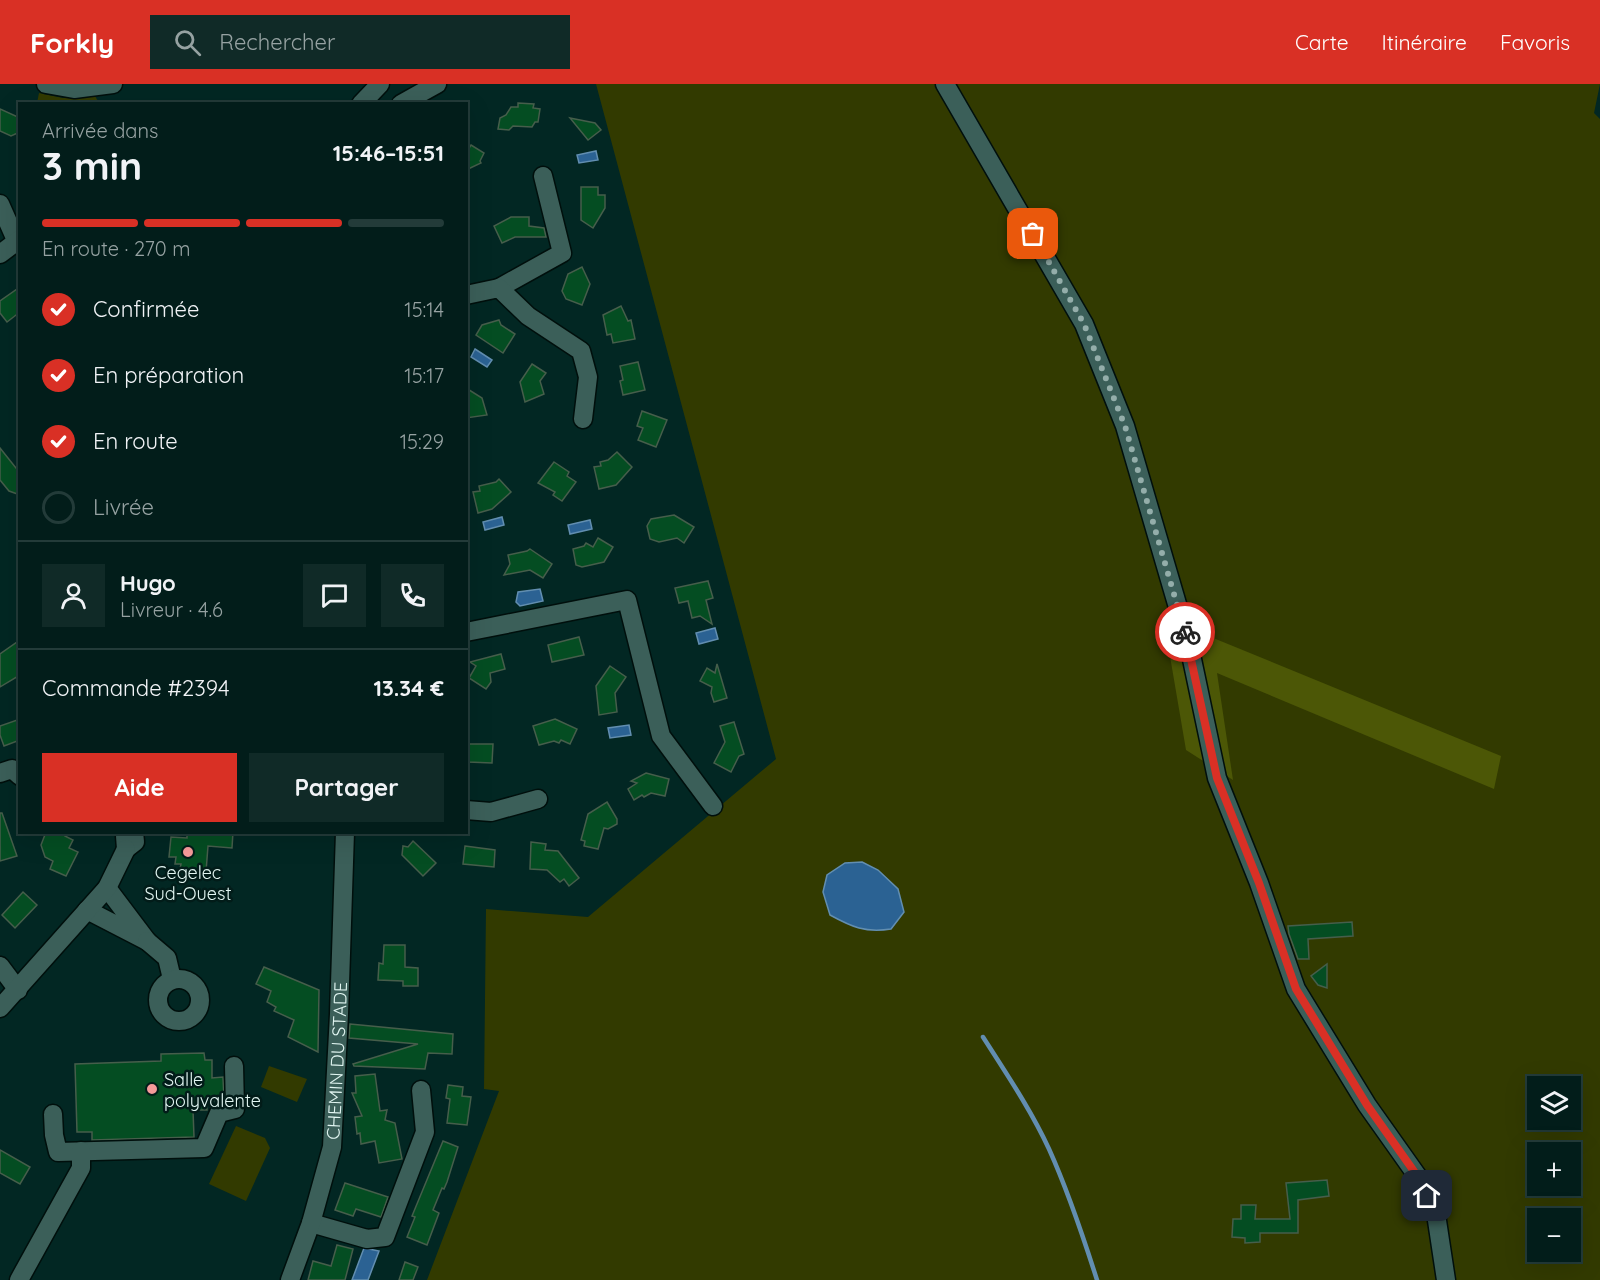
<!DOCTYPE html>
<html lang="fr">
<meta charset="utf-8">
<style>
:root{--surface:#021d1a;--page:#102a27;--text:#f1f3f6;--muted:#96a2a2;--line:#233b39;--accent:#d93025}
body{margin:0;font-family:Quicksand,sans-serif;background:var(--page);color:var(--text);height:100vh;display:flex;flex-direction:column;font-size:22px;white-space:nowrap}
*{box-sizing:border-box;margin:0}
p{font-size:20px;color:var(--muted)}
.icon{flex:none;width:33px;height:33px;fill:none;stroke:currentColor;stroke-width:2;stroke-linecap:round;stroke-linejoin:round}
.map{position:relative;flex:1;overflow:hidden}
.panel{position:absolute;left:18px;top:18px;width:450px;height:732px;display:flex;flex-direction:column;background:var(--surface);border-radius:0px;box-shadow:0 6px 24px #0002,0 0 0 2px var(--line)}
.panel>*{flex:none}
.fabs{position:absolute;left:1527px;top:992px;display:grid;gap:12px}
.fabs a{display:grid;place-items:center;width:54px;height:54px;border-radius:0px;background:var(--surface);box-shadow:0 6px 24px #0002,0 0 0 2px var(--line);font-size:30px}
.pin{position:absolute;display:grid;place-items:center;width:51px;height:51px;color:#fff;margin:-26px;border-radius:12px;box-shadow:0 3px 9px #0006}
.courier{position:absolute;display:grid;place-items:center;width:60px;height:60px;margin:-30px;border:4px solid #d93025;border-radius:50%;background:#fff;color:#222;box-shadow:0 2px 8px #0007}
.headline em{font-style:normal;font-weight:700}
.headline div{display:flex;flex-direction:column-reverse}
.headline{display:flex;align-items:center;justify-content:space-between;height:102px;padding:0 24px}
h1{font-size:39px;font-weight:700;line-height:45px}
.bar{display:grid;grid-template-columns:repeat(4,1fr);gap:9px 6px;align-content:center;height:72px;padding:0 24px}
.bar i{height:8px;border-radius:4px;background:var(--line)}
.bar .active{background:var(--accent)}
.bar p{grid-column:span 4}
.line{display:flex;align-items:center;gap:15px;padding:0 24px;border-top:2px solid var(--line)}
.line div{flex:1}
.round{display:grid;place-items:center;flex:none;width:63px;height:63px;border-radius:0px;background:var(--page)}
ol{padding:0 24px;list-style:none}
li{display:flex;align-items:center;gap:18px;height:66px}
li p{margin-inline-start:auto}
li .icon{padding:6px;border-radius:50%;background:var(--accent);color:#fff;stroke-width:4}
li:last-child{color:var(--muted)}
li i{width:33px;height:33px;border:3px solid var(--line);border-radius:50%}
.button{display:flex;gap:12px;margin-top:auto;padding:12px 24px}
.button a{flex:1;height:69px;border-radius:0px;background:var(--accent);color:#fff;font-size:24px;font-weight:700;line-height:69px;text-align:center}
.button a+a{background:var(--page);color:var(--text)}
header{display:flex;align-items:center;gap:36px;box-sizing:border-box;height:84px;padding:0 30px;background:var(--accent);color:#fff}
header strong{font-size:28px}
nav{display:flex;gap:33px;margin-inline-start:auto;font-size:21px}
.search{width:420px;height:54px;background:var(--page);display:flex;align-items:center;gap:15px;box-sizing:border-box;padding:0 21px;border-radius:0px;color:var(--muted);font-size:22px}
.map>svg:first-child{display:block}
.green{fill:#323a00;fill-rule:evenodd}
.forest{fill:#4c5706}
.water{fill:#2b6293;stroke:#628eb0;stroke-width:1.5}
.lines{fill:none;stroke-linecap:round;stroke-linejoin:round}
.stream{stroke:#628eb0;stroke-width:4.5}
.building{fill:#044d22;stroke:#465e4b;stroke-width:1.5}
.minor-casing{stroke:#000f0c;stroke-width:21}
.minor{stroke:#3b5f59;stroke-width:18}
.done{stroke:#94aeaa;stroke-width:6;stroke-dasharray:0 10.8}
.route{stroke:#d93025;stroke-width:8}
.poi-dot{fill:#f59b9a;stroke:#021c19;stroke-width:2}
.labels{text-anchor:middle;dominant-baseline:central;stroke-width:5;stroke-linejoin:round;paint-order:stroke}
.poi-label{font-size:18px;fill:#e2f6f2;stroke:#021c19}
.street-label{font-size:18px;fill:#e2f6f2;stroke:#021c19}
</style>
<header>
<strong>Forkly</strong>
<div class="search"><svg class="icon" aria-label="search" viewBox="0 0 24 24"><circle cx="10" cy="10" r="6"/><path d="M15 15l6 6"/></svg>Rechercher</div>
<nav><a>Carte</a><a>Itinéraire</a><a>Favoris</a></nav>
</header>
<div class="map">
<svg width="1600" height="1196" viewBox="0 0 1600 1196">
<rect width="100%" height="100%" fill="#022723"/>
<g class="green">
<path d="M596,0H1600L1594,29L1600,35V1196H427L499,1007L484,1005L486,825L588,833L776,675ZM1538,1002H1570V1035H1538ZM1538,1068H1570V1101H1538ZM1538,1134H1570V1167H1538Z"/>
<path d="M39,9L63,14L95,12L99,19H37Z"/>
<path d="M269,982L307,995L297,1018L261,1003Z"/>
<path d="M236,1042L265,1054L270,1064L246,1117L209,1100Z"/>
</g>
<path class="forest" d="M1165,543L1201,549L1501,672L1494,705L1217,589L1233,696L1186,666Z"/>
<g class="water">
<path d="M596,67L598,76L579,79L577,71Z"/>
<path d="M475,265L492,276L487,283L471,273Z"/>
<path d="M502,433L504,441L485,446L483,438Z"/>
<path d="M590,436L592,445L570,450L568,441Z"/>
<path d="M540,505L543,517L520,522L516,518L518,508Z"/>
<path d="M715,544L718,555L699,560L696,549Z"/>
<path d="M629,641L631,651L610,654L608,644Z"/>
<path d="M862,778L878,786L898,805L904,828L891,845C865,849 852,843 830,831L823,808L827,791L845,779Z"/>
<path d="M364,1164L379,1167L368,1196H352Z"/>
</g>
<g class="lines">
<path class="stream" d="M983,953C1006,989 1031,1026 1049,1065C1068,1107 1083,1152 1097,1196"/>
</g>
<g class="building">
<path d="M518,19L534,20L533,24L540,25L538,38H535L532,43L513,42L509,46L498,45L500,34L506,31L511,23H518Z"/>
<path d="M0,25L20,34V48L11,52L0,47Z"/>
<path d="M570,34L595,39L601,46L588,56Z"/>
<path d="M471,61L484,69L480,77L481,79L466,86V69Z"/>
<path d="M581,103H598V111H605V124L593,144L581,136Z"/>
<path d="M511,133H529V142L544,144L546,153H515L502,159L494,142Z"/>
<path d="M582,183L590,200L582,221L566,215L562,207L568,190Z"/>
<path d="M20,203V228L7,238L0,229V217Z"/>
<path d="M621,222L628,237L631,236L635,255L613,259L611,250L607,251L603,231Z"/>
<path d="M499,236L501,241L515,250L503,269L476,251L482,241Z"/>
<path d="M638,278L645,306L623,311L620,297L623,296L620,282Z"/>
<path d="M532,280L546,289L540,297L544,310L525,318L520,298Z"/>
<path d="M466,304L482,314L487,331L466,334Z"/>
<path d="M642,327L667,336L656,363L638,356L643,344L637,342Z"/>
<path d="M0,364L20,389V411L9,407L0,396Z"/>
<path d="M617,368L632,383L616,401L599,405L594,383L601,382L600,378L608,376Z"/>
<path d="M554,378L569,388L567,392L576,398L562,417L553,411L555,408L538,399Z"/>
<path d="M499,395L511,408L492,425L478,429L473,408L480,407L479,402L496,398Z"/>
<path d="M674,431L694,443L684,459L677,454L659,458L650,455L647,442L651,435Z"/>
<path d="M598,454L613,463L604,478L582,483L576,481L573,465L584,462L586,459L593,463Z"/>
<path d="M530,465L552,480L543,494L530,486L504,491L510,480L508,471L527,467Z"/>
<path d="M708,497L713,514L706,516L712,540L700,532L692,534L688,517L679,519L675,504Z"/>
<path d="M579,553L584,571L552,578L548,561Z"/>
<path d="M20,556V591L0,603V570Z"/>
<path d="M501,570L505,585L490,589L491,598L486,605L469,594L476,582L470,578Z"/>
<path d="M717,580L727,614L714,618L711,609L712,603L700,597L707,584L715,589Z"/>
<path d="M610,582L626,593L615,609L617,628L599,631L596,602Z"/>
<path d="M20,635V656L4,662L0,651V642Z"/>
<path d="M555,635L577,645L570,660L561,656L559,659L554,657L539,661L533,642Z"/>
<path d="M734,638L744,670L739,672L731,688L714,679L725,658L720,642Z"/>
<path d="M466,660H493L492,679L468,678Z"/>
<path d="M646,689L669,695L665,712L651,709L644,713L642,711L634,716L628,705L637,699L631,697Z"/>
<path d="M607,718L617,735V740L608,745L604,744L598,765L584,762L585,757L581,756L588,730Z"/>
<path d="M0,729H2L17,772L0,777Z"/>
<path d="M46,748H66L65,752L73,756L69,764L78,768L66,792L50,785L53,777L45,773L41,761Z"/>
<path d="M187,748H233L232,764L208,762L206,788L180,785L181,780H175L176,773H169L171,753L187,754Z"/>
<path d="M413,757L436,779L423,792L402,771L403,762L408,763Z"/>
<path d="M531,758L546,760L545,766L558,767L579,794L569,802L564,795L560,798L547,786L530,785Z"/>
<path d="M465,762L495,766L494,783L463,780Z"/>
<path d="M23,808L37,821L15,844L2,831Z"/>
<path d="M1352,838L1353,852L1308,855L1309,875H1298L1289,850L1288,842Z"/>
<path d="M384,861H405V883L418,884V902H403V897L378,896L379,879L383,880Z"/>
<path d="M1327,880V904L1318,901L1311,892Z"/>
<path d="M264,883L319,906L318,968L288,953L294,936L274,927L276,923L267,918L271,907L256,900Z"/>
<path d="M350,940L453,950L452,970L428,969L425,985L354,982L353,980L418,960L349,954Z"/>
<path d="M204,969L205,976H212V994L223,993L224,1016L206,1017L207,1026H193L194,1053L92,1056V1048H77L75,980L161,977V970Z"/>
<path d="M375,990L380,1027L387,1026L385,1036L395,1039L402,1075L379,1079L375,1057L361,1060L360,1049L357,1050L355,1033L362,1032L352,1009H356L355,992Z"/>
<path d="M448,1001L463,1003L462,1012L471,1013L467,1041L447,1039L450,1015L446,1014Z"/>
<path d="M443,1057L458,1063L447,1098L444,1105L442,1104L433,1126L439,1129L427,1161L407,1153L415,1133L412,1132Z"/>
<path d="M0,1066L30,1083L20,1100L0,1089Z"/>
<path d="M1327,1096L1329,1112L1298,1116V1149H1260V1158L1245,1159V1154L1232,1153L1233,1135H1241V1121H1256L1255,1135H1290L1286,1099Z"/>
<path d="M345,1099L388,1113L381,1133L356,1125L353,1132L335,1126Z"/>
<path d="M337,1161L353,1165L345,1196H308L313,1177L331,1182Z"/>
<path d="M405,1178L418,1183L413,1196H399Z"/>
</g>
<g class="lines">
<g class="minor-casing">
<g id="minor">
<path d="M46,0L74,5L113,0"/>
<path d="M945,0L1084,240L1125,342L1189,561L1217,694L1259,799L1296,905L1367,1021L1418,1093L1436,1130L1446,1196"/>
<path d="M361,20L380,0"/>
<path d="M401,20L437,0"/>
<path d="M0,120L16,156"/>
<path d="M0,170L20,155"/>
<path d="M499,204L562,169L543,92"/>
<path d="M466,211L499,204L528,232L581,267L588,293L583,335"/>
<path d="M466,548L627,516L661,652L713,722"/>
<path d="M0,689L12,685L20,692"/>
<path d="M466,726L491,728L538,715"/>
<path d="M128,748L125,752L126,765L135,758L134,748"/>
<path d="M87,826L147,857L107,804"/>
<path d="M147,857L167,874L172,895"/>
<path d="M0,882L18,906"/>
<circle cx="179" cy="916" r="21"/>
<path d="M0,924L107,804L126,765"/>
<path d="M53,1030L54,1051L58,1068L204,1064L219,1029L235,1025L234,982"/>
<path d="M311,1139L367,1155L385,1153L425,1048L421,1006"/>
<path d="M19,1196L81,1084V1067"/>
<path id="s1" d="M290,1196L311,1139L332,1063L339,930L345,748"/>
</g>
</g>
<use href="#minor" class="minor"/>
</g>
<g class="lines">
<path class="done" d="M1033,150L1084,240L1125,342L1185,548"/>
<path class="route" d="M1185,548L1217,694L1259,799L1296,905L1367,1021L1418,1093L1427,1112"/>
</g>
<g class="poi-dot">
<circle cx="188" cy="768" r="6"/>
<circle cx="152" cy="1005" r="6"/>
</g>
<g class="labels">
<g class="poi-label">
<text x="188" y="788">Cegelec<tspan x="188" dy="21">Sud-Ouest</tspan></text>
<text x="164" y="995" text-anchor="start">Salle<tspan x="164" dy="21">polyvalente</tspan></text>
</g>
<g class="street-label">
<text stroke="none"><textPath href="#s1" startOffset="226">CHEMIN DU STADE</textPath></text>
</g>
</g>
</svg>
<div class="fabs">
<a><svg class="icon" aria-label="layers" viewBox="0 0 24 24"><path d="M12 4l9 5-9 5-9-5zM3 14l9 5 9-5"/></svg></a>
<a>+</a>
<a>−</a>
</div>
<div class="pin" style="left:1033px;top:150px;background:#ea580c"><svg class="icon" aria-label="bag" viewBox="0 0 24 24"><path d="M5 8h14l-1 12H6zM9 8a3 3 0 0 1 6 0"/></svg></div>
<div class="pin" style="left:1427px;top:1112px;background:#1f2937"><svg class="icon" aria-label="home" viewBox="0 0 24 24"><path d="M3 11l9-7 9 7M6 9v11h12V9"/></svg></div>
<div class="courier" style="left:1185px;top:548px"><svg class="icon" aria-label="bike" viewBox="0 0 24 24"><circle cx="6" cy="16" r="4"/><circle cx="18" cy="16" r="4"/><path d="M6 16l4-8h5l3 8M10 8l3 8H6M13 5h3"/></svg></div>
<section class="panel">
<div class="headline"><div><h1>3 min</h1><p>Arrivée dans</p></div><em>15:46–15:51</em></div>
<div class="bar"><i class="active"></i><i class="active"></i><i class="active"></i><i></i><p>En route · 270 m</p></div>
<ol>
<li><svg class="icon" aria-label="check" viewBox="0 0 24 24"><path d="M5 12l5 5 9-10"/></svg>Confirmée<p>15:14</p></li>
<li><svg class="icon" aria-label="check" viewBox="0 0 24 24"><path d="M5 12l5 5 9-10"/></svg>En préparation<p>15:17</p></li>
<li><svg class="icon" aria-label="check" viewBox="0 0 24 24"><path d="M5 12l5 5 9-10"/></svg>En route<p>15:29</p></li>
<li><i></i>Livrée</li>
</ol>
<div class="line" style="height:108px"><a class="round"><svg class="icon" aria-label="person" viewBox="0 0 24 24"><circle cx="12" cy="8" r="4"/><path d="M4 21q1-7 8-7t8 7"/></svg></a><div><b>Hugo</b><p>Livreur · 4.6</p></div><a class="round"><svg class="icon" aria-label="chat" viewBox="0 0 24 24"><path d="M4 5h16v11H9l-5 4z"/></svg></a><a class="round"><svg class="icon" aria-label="phone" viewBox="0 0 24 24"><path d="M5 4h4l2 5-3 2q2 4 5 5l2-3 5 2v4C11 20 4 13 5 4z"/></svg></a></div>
<div class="line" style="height:78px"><div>Commande #2394</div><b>13.34 €</b></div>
<div class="button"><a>Aide</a><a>Partager</a></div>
</section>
</div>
